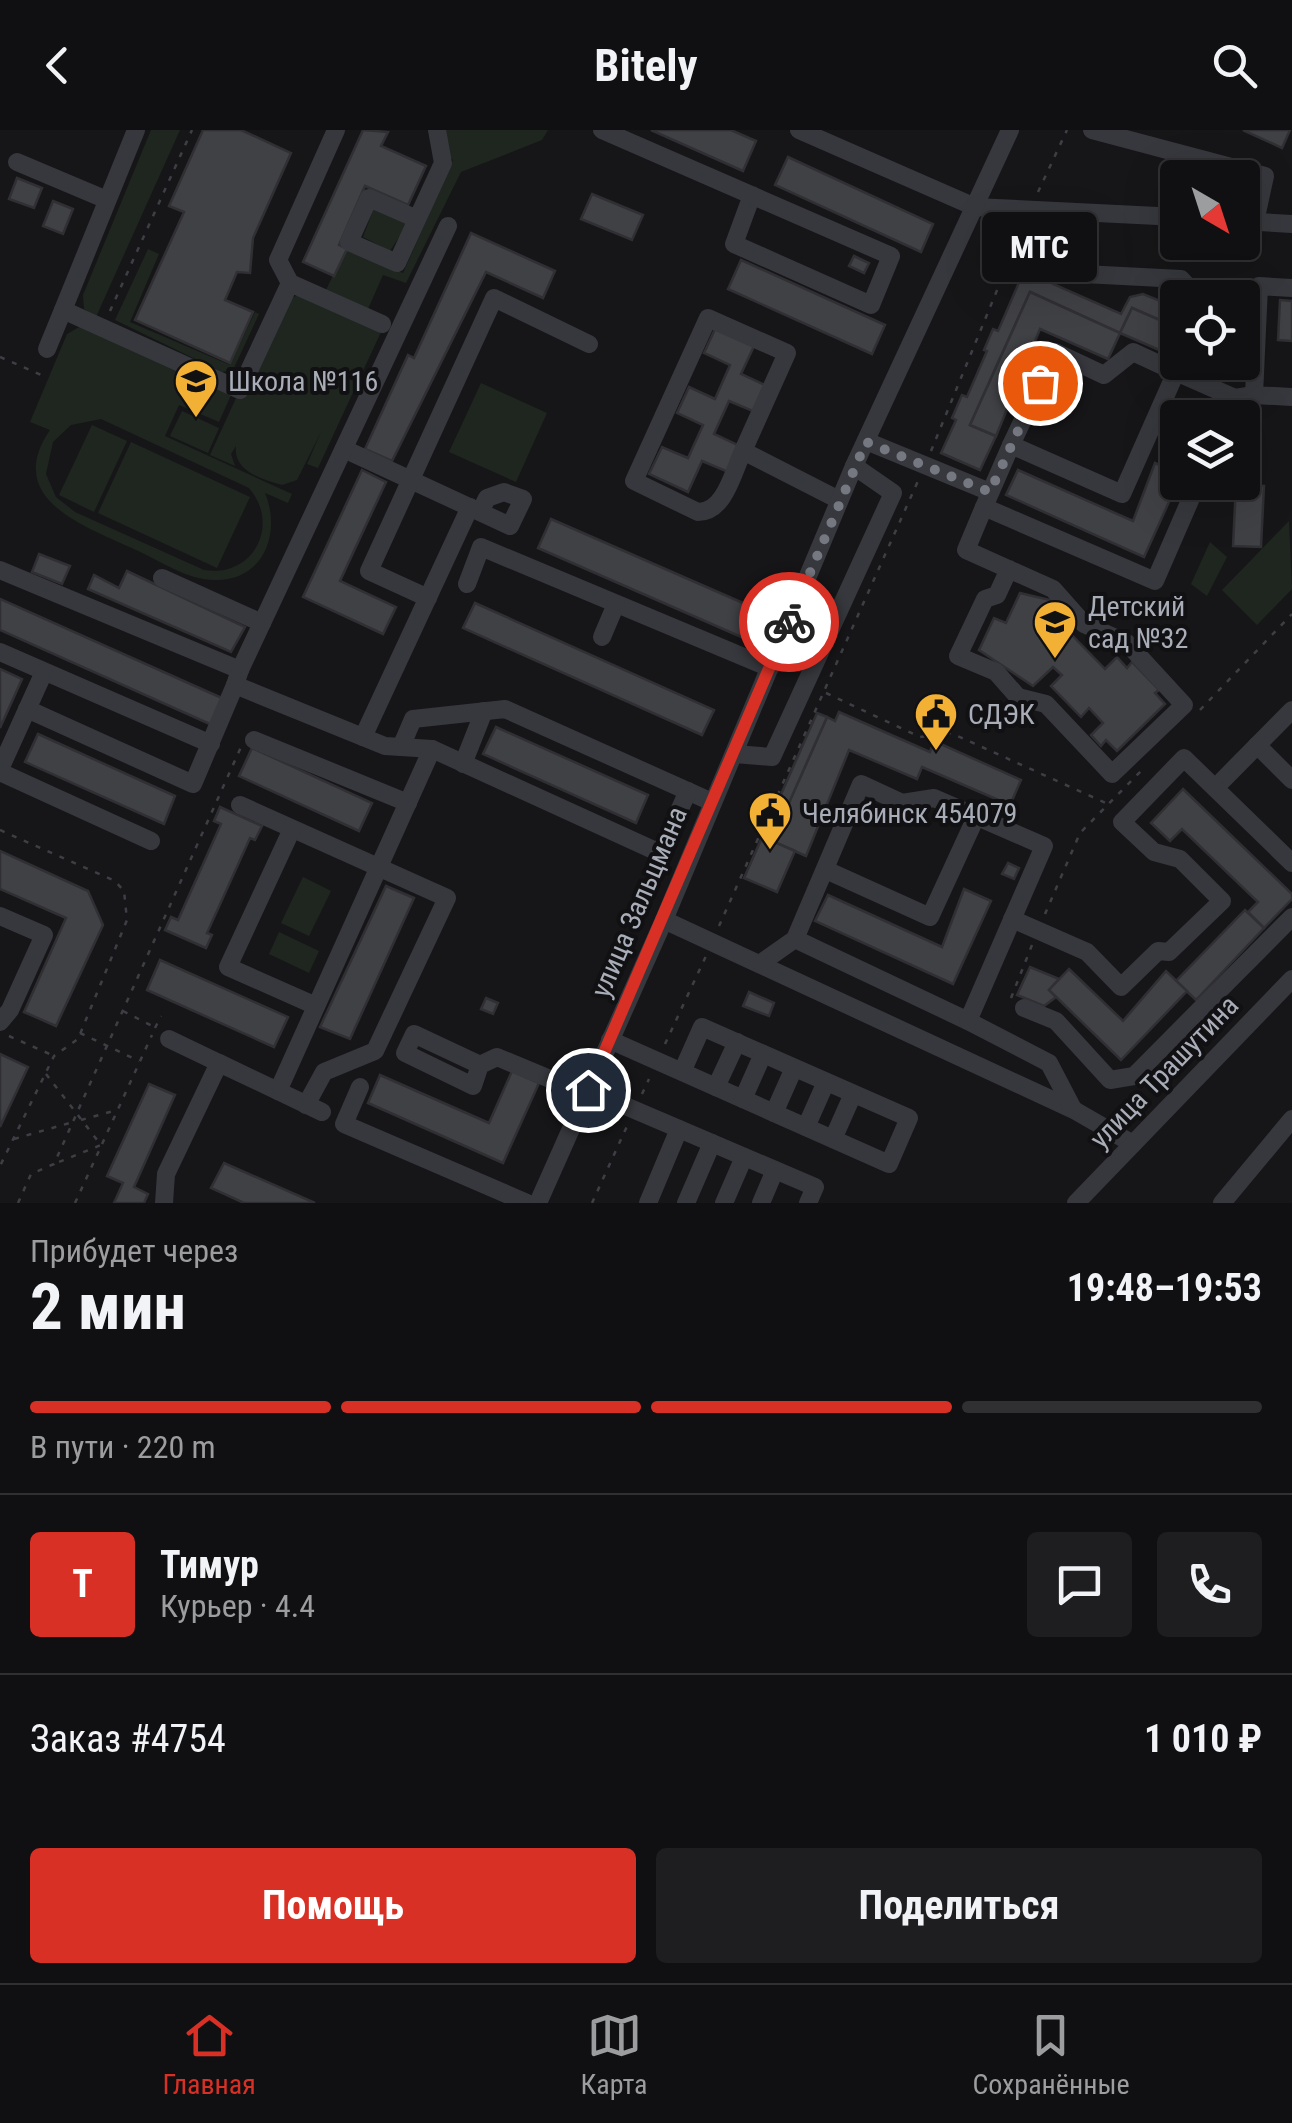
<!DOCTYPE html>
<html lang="ru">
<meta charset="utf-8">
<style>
:root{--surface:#101012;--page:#1e1e20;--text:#f1f3f6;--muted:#9c9d9f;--line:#303032;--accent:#d93025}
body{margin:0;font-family:"Roboto Condensed",sans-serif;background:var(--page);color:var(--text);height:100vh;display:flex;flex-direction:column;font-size:38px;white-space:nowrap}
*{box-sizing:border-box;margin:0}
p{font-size:32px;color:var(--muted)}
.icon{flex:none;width:55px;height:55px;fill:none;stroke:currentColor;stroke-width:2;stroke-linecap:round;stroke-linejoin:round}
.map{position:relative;height:1073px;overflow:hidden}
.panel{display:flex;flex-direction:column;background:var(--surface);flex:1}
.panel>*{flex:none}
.needle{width:65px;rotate:141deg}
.tools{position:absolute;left:1160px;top:30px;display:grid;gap:20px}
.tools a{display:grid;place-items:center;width:100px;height:100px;border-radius:10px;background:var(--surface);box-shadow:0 10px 40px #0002,0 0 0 2px var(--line);font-size:50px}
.pin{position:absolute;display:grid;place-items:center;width:85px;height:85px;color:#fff;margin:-42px;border:5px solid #fff;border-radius:50%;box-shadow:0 2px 10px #0007}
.courier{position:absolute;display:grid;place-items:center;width:100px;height:100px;margin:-50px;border:8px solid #d93025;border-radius:50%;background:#fff;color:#222;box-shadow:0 2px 12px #0007}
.bubble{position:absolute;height:70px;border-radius:10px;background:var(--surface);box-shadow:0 10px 40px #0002,0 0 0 2px var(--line);font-size:32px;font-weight:700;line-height:70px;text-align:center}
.summary em{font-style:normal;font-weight:700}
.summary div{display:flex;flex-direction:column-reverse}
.summary{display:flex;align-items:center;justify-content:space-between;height:170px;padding:0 30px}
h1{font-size:65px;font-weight:700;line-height:75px}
.bar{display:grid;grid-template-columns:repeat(4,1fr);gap:15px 10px;align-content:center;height:120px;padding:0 30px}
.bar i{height:12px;border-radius:8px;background:var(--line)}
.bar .active{background:var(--accent)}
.bar p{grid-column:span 4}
.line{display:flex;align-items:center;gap:25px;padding:0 30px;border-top:2px solid var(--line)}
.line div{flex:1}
.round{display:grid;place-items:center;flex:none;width:105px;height:105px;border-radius:10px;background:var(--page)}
.button{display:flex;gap:20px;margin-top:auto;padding:20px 30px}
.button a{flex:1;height:115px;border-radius:10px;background:var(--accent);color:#fff;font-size:40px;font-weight:700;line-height:115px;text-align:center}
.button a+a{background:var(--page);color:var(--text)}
header{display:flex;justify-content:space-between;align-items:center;height:130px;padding:0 30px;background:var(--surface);font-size:45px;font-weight:700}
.tab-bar{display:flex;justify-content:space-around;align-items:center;height:140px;border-top:2px solid var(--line);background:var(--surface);font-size:28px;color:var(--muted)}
.tab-bar a{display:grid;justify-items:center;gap:5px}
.tab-bar .active{color:var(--accent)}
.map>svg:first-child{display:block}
.green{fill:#1e261f;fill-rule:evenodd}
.building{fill:#404145;stroke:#303034;stroke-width:2.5}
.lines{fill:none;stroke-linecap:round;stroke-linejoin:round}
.path{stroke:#3d3f44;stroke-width:2.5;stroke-dasharray:5 8;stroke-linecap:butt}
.minor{stroke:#37383d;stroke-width:18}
.done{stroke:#757880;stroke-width:10;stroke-dasharray:0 18}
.route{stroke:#d93025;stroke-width:12}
.labels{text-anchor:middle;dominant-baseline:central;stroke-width:8;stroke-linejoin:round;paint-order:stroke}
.poi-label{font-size:28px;fill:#a8adb8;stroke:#111113;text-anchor:start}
.street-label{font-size:28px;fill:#a8adb8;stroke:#111113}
</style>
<header><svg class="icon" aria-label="back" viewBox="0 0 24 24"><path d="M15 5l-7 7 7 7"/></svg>Bitely<svg class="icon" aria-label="search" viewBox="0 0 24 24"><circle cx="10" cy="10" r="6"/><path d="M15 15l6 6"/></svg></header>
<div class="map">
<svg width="1292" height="1073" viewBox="0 0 1292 1073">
<rect width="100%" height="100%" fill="#161618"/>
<g class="green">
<path d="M151,0H180L96,187L84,179L83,165Z"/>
<path d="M446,0H548L542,10L461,42L406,153L383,145L368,179L326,160L345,120L403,143L453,30L445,23Z"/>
<path d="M374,78L409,92L390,121L363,107Z"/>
<path d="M148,119L159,124L130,192L230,235L255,182L259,184L233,240L222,242L115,190Z"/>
<path d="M299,164L381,202L318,338L307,334L321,302L297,350L282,355C261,349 233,341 236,316L231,324L235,336L210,325L237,266L243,269L285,172Z"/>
<path d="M81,196L231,265L219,292L179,275L165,306L292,364L288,373L265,363C282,403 263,452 214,450C187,450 159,430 136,420C87,397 2,370 50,300L30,292L67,204ZM101,289L249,358C281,395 253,448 204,440L75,382L56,367L46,344L53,312L71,295Z"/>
<path d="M481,253L547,283L516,352L449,322Z"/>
<path d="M182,281L219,298L208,323L170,306Z"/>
<path d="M92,295L127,311L94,382L59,365Z"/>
<path d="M131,312L250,367L217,438L98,383Z"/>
<path d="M1289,391L1292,459L1257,495L1222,460Z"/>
<path d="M1210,412L1227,427L1207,466L1191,454Z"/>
<path d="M303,747L331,761L309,806L281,793Z"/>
<path d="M279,802L319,821L309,843L269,824Z"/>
</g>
<g class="building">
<path d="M203,0H241L291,23L253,108L250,143L237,142L225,170L253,182L230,233L135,190L184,82L169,76Z"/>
<path d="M363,0L388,2L381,16L426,36L408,75L365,56L339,115L347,119L334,146L303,132Z"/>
<path d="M651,0H731L756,11L743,41Z"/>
<path d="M1243,0H1290L1282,18Z"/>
<path d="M788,27L933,94L921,122L775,55Z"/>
<path d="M17,48L42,58L34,78L9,69Z"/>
<path d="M592,64L643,85L632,110L581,89Z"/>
<path d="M53,71L73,79L63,104L43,96Z"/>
<path d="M471,103L555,141L543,168L486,142L392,331L365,319L408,225L414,228Z"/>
<path d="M854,126L869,133L864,143L849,136Z"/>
<path d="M741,130L885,195L872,224L728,159Z"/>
<path d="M1027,134L1053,154L1121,184L1130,167L1143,164L1178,178V198L1132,178L1120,203L1030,162L970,295L996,306L980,340L941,323L956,290L952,288L962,265L967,267L987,221L984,220L993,199L998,201Z"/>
<path d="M1030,162L1120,203L1108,229L1040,199L996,306L970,295Z"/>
<path d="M1280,170L1292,171V211L1278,210Z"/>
<path d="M1132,178L1178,198V228L1120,203Z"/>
<path d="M716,197L755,214L741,244L767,256L755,282L729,271L714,304L740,316L728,342L702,331L688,362L649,344L662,317L688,328L703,295L677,283L689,257L715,269L730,235L704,223Z"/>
<path d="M1155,333L1178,343V352L1144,427L1006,365L1018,340L1133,391Z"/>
<path d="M362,340L386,352L340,451L396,477L383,504L303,467Z"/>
<path d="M1236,355L1264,356L1261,417L1233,416Z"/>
<path d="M551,389L759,480L746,509L538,418Z"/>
<path d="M39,424L70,436L62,454L32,442Z"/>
<path d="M127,441L245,497L231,522L88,459L94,445L119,458Z"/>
<path d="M1020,463L1050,470L1038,495L1050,507L1065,498L1105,539L1117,527L1127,538L1132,532L1159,560L1155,563L1165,574L1117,621L1106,610L1101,616L1091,605L1103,593L1089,578L1081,587L1051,556L1062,545L1053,537L1033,556L979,520L994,488L1006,493Z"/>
<path d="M0,469L224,569L212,595L0,500Z"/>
<path d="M475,473L714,580L702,605L463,498Z"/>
<path d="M0,539L22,549L0,598Z"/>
<path d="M839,582L930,622L934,611L1021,650L1010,675L922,637L917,649L849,620L806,726L772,711L827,587L835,591Z"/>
<path d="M817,583L827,587L772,711L795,721L777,762L744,748Z"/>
<path d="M496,597L648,665L636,693L483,624Z"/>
<path d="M38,604L175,666L164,694L25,632Z"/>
<path d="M252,618L372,673L359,701L239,646Z"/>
<path d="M1183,659L1292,764V769L1264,798L1248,782L1258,772L1182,699L1170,711L1151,693Z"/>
<path d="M220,677L262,696L255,710L250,708L207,803L212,805L206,818L165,800L171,787L178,790L221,694L214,691Z"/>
<path d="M0,721L88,761L103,795L56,896L24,882L66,788L0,759Z"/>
<path d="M1008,733L1019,738L1014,749L1002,744Z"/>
<path d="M386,756L414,768L350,909L320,897Z"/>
<path d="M964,759L991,771L953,854L815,791L828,765L942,817Z"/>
<path d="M1245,780L1264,798L1196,870L1176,851Z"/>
<path d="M160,830L288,887L274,917L147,860Z"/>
<path d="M1030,837L1059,849L1049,860L1056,867L1044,876L1017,865Z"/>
<path d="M1069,839L1123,891L1166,841L1187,861L1121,930L1049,860Z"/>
<path d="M749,862L774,873L769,886L743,876Z"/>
<path d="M486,868L498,873L493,884L481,879Z"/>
<path d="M0,924L28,937L0,997Z"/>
<path d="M512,941L539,953L503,1033L368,973L380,945L489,993Z"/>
<path d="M149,954L175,965L134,1057L148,1064L144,1073H114L123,1053L107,1046Z"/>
<path d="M224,1033L315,1073H244L211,1058Z"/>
</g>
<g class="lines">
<g class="path">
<path d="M1038,62L1067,0"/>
<path d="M110,181L192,0"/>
<path d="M0,227L46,247"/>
<path d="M931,321L1023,97"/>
<path d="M826,563L920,607L951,603L1108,674"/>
<path d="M1200,580L1292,484"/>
<path d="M0,700L115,751L124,761L127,790L78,909L54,926L0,1036"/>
<path d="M1045,784L1080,703L1142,640"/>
<path d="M719,796L918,351"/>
<path d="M1011,868L1032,815"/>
<path d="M123,881L154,897"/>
<path d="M155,898L161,886"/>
<path d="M80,903L139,931"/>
<path d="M9,906L52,925"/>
<path d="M665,914L706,826"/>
<path d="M46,944L101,1015L54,1034"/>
<path d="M642,964L649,949"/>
<path d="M81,990L117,980"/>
<path d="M14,1009L73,992"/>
<path d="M18,1073L31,1044L54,1034L241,617"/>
<path d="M75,1073L152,905"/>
<path d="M592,1073L628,994"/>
</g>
<g class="minor">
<path d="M136,0L63,180L240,260L290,153"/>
<path d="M336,0L278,130L290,153L382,194"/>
<path d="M602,0L891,126L871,175L734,114L752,65"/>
<path d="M799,0L975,77L1178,87"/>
<path d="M1092,0L1265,46L1255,92"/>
<path d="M17,32L107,70"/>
<path d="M417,89L369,68L349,112L397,133L443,33L437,0"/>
<path d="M1242,91L1292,94"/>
<path d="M1064,143L1181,149L1198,168"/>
<path d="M1292,158L1259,156L1254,265L1292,267"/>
<path d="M47,219L63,180"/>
<path d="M1226,288L1235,268"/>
<path d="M866,311L990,362"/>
<path d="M1011,315L1055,222L1104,245L1133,222L1176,242"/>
<path d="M344,319L510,396L523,369L504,362L487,368L480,382"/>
<path d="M743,321C733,342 725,382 698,382L634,351L708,188L787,223L743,321L839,370"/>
<path d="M1198,352L1155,451L984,377L1011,315L1122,364L1176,242L1235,268L1254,265"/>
<path d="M984,377L966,420L1053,459L1084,494L1127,513L1184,575L1112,644L1046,574L1018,567L996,542L958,526L985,469L997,465L1009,439"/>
<path d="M0,440L240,540L235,555L385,616L401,617L413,589L505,579L712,672"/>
<path d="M162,448L262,493"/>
<path d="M467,454L481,417L770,538"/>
<path d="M428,468L369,441L494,168L589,214"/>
<path d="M602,507L616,474"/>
<path d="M0,522L211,614"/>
<path d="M240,540L448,96"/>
<path d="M27,579L193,654L235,555"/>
<path d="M363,607L470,377"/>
<path d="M254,610L408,673"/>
<path d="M1257,615L1292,650"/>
<path d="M401,617L432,619L660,723L688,661"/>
<path d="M735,624L772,627L893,363L854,336"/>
<path d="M463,634L484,581"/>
<path d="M0,639L44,542"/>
<path d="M0,642L151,711"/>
<path d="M1215,658L1292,580"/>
<path d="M240,675L447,768L375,921L324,942L306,975"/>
<path d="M292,699L228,837L316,876"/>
<path d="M826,740L930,787L976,687"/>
<path d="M0,786L44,805L10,880L0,892"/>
<path d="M1012,789L1087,822L1121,857L1158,821L1169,822L1222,771L1180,729L1154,722L1122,692L1184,628L1292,733"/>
<path d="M664,790L1074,980L1133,1014"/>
<path d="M761,833L795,809L861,654L902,673L934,668L1044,716L968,891L795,809"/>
<path d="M1024,878L1056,891L1110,950L1134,946L1292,787"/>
<path d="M968,891L1049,933L1073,979"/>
<path d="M169,909L219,933"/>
<path d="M610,910C703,951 796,992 889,1034L909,988L702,897L682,942"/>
<path d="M480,935L473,956L405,923L414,904L480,935L497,927L586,964"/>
<path d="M360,957L344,994L527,1073"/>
<path d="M716,957L737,912"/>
<path d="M588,960L815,1057L808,1073"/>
<path d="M278,961L432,619"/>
<path d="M743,969L763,924"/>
<path d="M774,983L794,938"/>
<path d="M806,997L826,952"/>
<path d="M833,1009L853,964"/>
<path d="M164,1073L166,1044L219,933L322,982"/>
<path d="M538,1073L664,790L854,336L1010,0"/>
<path d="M648,1073L679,999"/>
<path d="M686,1073L712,1013"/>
<path d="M724,1073L744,1027"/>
<path d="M761,1073L775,1040"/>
<path d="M1076,1073L1292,849"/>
<path d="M1222,1073L1292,989"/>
</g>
</g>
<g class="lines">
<path class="done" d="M789,492L866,312L990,362L1040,253"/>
<path class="route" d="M588,960L789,492"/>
</g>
<defs>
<g id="school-pin" transform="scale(2.25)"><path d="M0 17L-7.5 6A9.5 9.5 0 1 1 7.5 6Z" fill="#f2b134" stroke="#111113"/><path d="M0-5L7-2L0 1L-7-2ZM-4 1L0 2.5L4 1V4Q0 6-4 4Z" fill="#111"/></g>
<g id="civic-pin" transform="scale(2.25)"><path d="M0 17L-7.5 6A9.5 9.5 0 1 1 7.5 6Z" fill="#f2b134" stroke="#111113"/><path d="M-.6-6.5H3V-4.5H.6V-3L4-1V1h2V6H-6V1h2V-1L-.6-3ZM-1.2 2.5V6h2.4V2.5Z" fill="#111"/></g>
</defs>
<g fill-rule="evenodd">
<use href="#school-pin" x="196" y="251"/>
<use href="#school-pin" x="1055" y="492"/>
<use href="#civic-pin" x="936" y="584"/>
<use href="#civic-pin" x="770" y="683"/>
</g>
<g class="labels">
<g class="poi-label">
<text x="228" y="251">Школа №116</text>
<text x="1088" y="476">Детский<tspan x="1088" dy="32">сад №32</tspan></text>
<text x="968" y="584">СДЭК</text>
<text x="802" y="683">Челябинск 454079</text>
</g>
<g class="street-label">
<text transform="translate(639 772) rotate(-67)">улица Зальцмана</text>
<text transform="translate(1164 942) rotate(-46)">улица Трашутина</text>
</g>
</g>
</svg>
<div class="tools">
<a><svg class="needle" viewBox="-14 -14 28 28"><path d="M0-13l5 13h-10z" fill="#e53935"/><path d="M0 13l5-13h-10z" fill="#9c9d9f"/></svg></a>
<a><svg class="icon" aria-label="locate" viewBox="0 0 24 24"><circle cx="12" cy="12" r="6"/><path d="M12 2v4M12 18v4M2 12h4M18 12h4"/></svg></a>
<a><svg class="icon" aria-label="layers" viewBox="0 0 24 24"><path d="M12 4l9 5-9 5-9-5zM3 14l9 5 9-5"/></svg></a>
</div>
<div class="pin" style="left:1040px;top:253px;background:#ea580c"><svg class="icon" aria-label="bag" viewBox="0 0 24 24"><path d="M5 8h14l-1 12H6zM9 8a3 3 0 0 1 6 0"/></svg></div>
<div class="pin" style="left:588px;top:960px;background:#1f2937"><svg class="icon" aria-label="home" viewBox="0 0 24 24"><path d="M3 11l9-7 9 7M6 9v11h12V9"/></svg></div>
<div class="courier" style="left:789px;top:492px"><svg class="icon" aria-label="bike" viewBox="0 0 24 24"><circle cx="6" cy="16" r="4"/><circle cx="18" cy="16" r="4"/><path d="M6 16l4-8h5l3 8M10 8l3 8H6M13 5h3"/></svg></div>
<div class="bubble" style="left:982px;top:82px;width:115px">МТС</div>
</div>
<section class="panel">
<div class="summary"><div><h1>2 мин</h1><p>Прибудет через</p></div><em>19:48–19:53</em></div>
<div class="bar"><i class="active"></i><i class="active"></i><i class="active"></i><i></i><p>В пути · 220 m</p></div>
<div class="line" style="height:180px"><b class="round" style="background:var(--accent);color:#fff">Т</b><div><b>Тимур</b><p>Курьер · 4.4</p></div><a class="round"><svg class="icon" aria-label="chat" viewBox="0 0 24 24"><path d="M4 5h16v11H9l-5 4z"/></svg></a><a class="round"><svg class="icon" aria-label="phone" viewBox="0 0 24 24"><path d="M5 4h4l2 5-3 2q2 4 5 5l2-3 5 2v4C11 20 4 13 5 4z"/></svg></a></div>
<div class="line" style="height:130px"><div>Заказ #4754</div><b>1 010 ₽</b></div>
<div class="button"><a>Помощь</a><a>Поделиться</a></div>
</section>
<nav class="tab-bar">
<a class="active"><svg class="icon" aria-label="home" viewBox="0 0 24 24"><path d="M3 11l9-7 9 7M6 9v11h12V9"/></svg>Главная</a>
<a><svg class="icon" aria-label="map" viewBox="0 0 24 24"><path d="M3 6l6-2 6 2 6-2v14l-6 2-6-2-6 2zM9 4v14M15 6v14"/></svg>Карта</a>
<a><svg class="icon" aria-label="saved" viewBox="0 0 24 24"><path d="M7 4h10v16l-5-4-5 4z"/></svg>Сохранённые</a>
</nav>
